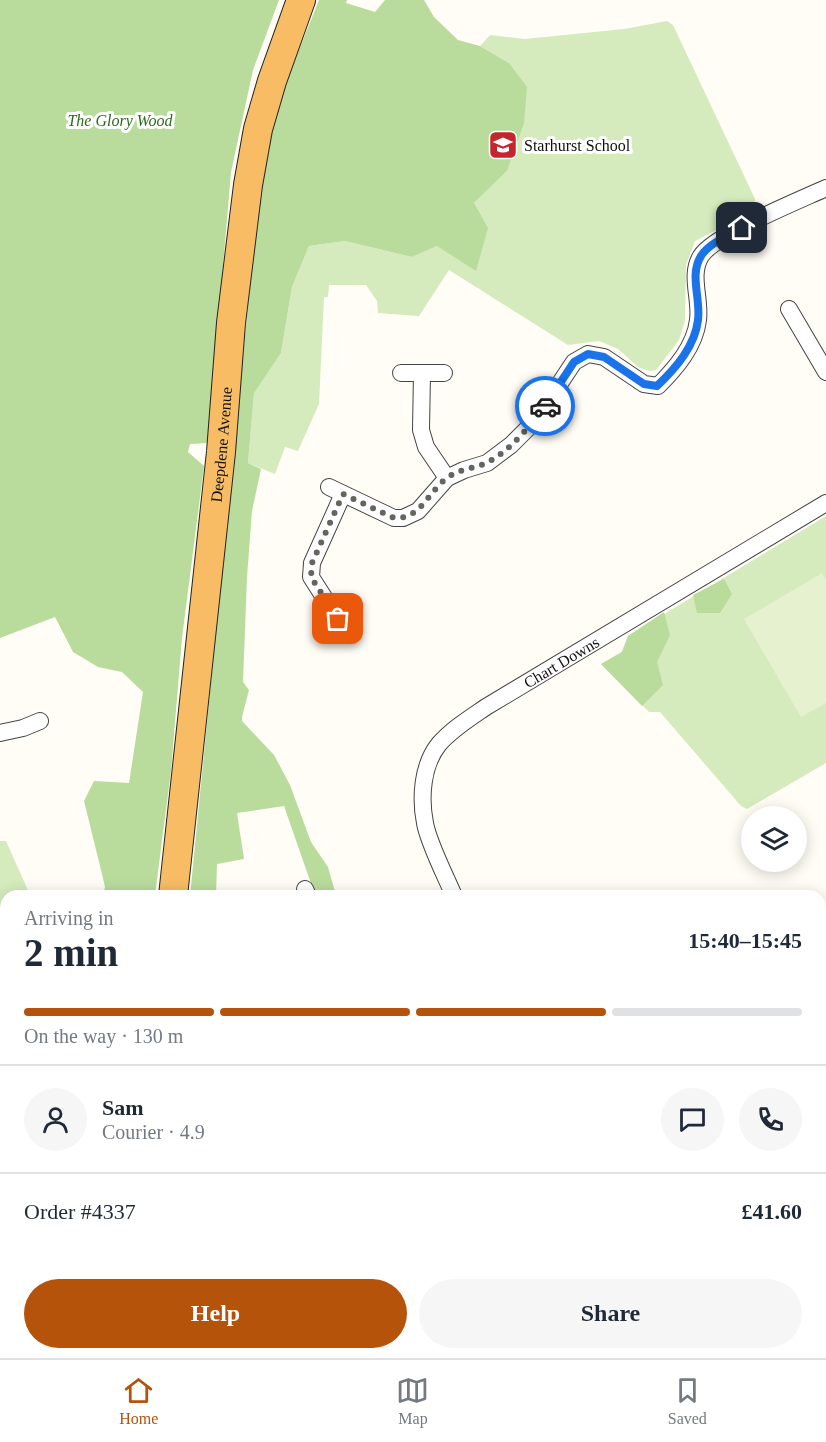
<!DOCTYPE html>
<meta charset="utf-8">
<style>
:root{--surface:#fff;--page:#f6f6f7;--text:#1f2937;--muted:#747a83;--line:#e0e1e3;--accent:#b45309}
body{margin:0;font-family:"Times New Roman",serif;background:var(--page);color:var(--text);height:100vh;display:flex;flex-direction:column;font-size:22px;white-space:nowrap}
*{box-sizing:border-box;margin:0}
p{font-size:20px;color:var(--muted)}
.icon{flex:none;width:33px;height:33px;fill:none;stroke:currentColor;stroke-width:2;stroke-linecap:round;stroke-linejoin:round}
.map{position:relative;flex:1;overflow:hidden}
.details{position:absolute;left:0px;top:890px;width:826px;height:470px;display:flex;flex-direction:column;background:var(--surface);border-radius:18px 18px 0 0;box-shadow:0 3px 15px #0003}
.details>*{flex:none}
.fabs{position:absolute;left:741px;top:806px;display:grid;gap:12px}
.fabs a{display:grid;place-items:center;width:66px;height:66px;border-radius:50%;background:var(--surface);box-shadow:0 3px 15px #0003;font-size:30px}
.pin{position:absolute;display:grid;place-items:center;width:51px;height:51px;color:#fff;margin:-26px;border-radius:12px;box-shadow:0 3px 9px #0006}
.courier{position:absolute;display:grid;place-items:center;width:60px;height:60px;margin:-30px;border:4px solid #1a73e8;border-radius:50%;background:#fff;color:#222;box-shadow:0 2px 8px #0007}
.headline em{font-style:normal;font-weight:800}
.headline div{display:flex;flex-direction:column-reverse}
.headline{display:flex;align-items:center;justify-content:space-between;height:102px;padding:0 24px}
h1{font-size:39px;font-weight:800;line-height:45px}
.bar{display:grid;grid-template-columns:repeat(4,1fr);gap:9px 6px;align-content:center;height:72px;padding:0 24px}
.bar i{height:8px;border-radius:4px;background:var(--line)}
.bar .on{background:var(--accent)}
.bar p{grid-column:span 4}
.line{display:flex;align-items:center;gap:15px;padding:0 24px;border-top:2px solid var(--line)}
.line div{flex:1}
.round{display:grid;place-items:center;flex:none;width:63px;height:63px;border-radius:32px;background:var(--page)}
.button{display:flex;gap:12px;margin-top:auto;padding:12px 24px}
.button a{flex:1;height:69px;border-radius:36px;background:var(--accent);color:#fff;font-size:24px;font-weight:800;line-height:69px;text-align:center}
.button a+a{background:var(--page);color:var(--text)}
.menu{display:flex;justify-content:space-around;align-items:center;height:84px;border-top:2px solid var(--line);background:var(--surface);font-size:16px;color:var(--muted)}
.menu a{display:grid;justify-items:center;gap:3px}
.menu .on{color:var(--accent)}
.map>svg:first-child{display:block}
.green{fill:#d5ebbd}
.forest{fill:#b9dc9c}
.pitch{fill:#e6f2cf}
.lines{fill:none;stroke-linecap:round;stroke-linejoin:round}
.minor-casing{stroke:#444;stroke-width:18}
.trunk-casing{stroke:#222;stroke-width:30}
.minor{stroke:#fff;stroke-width:16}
.trunk{stroke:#f7bc64;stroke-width:28}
.done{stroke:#646461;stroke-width:6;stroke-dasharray:0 10.8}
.route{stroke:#1a73e8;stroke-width:8}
.labels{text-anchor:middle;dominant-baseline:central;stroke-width:6;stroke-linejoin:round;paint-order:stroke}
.park-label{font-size:16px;font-style:italic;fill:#2f6b1f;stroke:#fff}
.poi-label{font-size:16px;fill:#111;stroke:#fff;text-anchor:start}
.street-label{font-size:16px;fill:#111;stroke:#fff}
</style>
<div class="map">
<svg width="826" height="1358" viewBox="0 0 826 1358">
<rect width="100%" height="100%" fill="#fffdf5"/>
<g class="green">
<path d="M667,21L673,25L755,199L754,211L695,241L686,265L685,321L679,340L656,370L649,371L638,367L618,349L599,341L568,345L449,270L419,316L378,313L377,301L366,285H329L328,297H324L319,404L298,451L285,447L275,474L248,463L254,392L281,353L292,287L309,246L345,241L412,257L437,246L474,203L507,171L509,63L480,46L490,35L525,39L624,29Z"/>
<path d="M826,516V763L747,809L741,806L660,712H649L601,664L622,652L628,636Z"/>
<path d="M0,841H6L30,895L6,896V913L0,915Z"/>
<path d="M98,1353H418L411,1358H95Z"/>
</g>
<g class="forest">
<path d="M0,0H279L253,70L231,172L208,443L190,444L188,452L204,466L182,638L171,771L155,895H103L105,887L101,870L84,801L94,781L129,783L143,692L122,672L98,667L73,652L55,617L0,638Z"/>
<path d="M319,0H347L346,3L375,12L385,0H424L434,17L458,40L480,46L509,63L527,87L524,123L507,171L474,203L488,228L476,271L437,246L412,257L345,241L309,246L292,287L281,353L254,393L248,463L261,469L252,511L247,577L243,682L249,690L242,717V721L274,755L290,785L311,842L328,867L336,895H315L284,806L237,813L244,859L217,864L216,895L190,896L251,274C257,230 261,186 270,142C279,93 301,46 319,0Z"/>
<path d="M724,579L732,594L720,613H697L693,595Z"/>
<path d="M664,612L670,635L657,662L663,685L642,706L601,664L622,652L628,636Z"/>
<path d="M6,949V1022L0,1020V952Z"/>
<path d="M826,1196V1269L821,1272V1198Z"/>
<path d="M6,1280V1353H30L28,1358H0V1292Z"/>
<path d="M418,1353H532L522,1358H411Z"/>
<path d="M541,1353H665L656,1358H532Z"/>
</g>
<g class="pitch">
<path d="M822,573L826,580V703L801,717L744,619Z"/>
<path d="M197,1353H367L364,1358H194Z"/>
</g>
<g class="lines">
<g class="minor-casing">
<g id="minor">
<path d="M789,309L826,372"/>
<path d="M401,373H422L421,430L426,447L447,478"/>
<path d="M422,373H444"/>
<path d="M329,487L394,518H403L418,511L447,478L464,470L487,463L511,445L534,422L574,362L588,354L604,357L644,384L658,386C676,368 695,346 698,320C701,299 689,275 701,256C714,235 800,200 826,188"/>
<path d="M338,619L311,577L312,563L343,494"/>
<path d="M0,733L23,728L40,721"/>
<path d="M305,889L308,896"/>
<path id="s1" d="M454,896C446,877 428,842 425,823C420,798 422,765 439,744C452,729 470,718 486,707L826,503"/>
<path d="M820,1061L826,1059"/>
<path d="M801,1358L821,1355L825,1358"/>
</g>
</g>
<g class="trunk-casing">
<g id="trunk">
<path id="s2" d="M173,896L221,452L231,323L248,185L258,129L272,81L301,0"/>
<path d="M40,1358L43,1353"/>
</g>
</g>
<use href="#minor" class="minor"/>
<use href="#trunk" class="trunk"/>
</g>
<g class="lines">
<path class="done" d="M338,619L311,577L312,563L343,494L394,518C421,519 428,492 447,478C459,469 473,469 486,463C508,453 531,425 545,406"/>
<path class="route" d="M545,406L574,362L588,354L604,357L644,384L657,386C676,368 695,346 698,320C701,299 689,275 701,256C708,244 730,234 742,228"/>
</g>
<defs>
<g id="school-square" transform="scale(1.5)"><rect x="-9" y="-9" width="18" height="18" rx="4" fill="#c4262e" stroke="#fff"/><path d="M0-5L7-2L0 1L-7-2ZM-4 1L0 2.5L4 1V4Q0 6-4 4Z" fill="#fff"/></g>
</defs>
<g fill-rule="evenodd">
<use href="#school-square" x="503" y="145"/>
</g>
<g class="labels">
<g class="park-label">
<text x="120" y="120">The Glory Wood</text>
</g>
<g class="poi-label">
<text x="524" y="145">Starhurst School</text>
</g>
<g class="street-label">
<text stroke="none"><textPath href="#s2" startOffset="454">Deepdene Avenue</textPath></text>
<text stroke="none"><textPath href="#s1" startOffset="309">Chart Downs</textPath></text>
</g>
</g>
</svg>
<div class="fabs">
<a><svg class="icon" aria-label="layers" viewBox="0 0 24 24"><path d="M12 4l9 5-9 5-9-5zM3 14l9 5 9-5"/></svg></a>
</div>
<div class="pin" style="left:338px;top:619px;background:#ea580c"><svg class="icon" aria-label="bag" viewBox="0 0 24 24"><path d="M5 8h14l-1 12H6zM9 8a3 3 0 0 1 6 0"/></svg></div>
<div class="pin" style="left:742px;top:228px;background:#1f2937"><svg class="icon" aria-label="home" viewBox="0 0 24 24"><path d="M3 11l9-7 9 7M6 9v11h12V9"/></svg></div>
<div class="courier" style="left:545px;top:406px"><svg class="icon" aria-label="car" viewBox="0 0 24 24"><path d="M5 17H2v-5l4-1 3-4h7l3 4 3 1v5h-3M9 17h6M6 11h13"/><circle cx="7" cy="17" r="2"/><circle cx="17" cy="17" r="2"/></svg></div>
<section class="details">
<div class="headline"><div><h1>2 min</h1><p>Arriving in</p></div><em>15:40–15:45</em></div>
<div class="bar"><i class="on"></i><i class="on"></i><i class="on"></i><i></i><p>On the way · 130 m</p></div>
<div class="line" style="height:108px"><a class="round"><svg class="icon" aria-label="person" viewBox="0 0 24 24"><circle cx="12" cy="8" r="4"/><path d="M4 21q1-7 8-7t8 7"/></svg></a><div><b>Sam</b><p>Courier · 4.9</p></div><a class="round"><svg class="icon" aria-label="chat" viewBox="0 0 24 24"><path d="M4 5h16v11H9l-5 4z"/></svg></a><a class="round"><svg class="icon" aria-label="phone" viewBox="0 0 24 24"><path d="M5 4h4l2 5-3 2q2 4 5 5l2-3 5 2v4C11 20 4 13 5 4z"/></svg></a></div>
<div class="line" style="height:78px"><div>Order #4337</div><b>£41.60</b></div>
<div class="button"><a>Help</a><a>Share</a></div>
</section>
</div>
<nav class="menu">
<a class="on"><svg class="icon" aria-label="home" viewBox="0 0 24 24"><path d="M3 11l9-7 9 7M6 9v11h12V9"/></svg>Home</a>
<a><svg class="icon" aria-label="map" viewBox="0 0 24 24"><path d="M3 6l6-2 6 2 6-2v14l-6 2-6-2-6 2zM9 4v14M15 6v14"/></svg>Map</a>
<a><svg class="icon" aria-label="saved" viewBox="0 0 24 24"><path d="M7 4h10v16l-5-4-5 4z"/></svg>Saved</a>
</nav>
